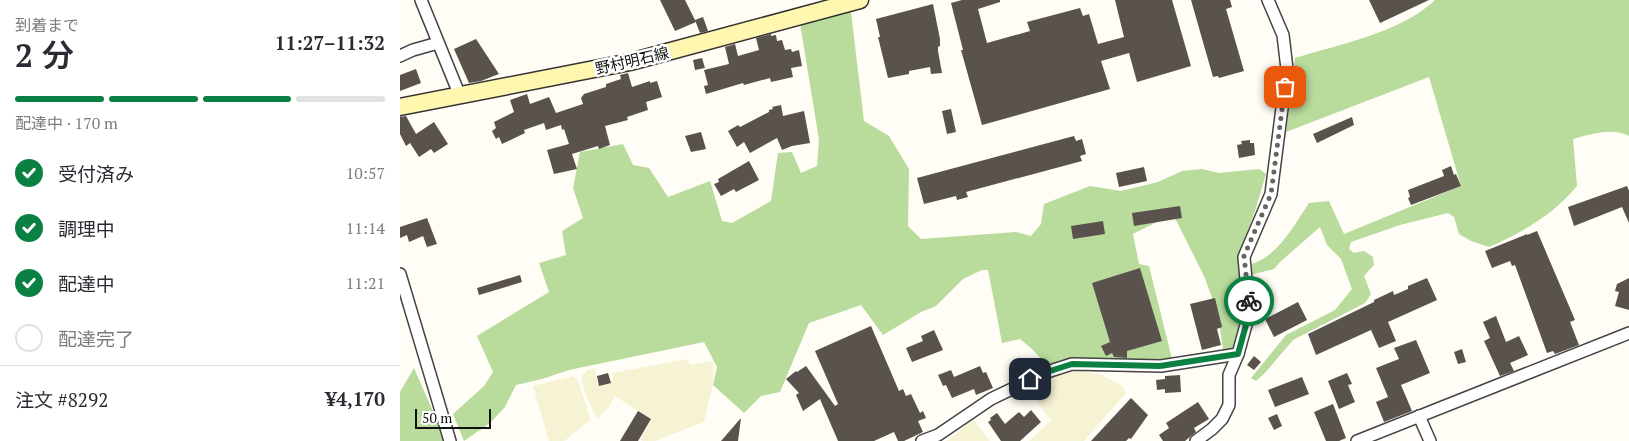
<!DOCTYPE html>
<html lang="ja">
<meta charset="utf-8">
<style>
:root{--surface:#fff;--page:#f7f7f7;--text:#2b2b33;--muted:#7c7c81;--line:#e1e1e2;--accent:#0b8043}
body{margin:0;font-family:"PT Serif","Noto Sans JP",serif;background:var(--page);color:var(--text);height:100vh;display:flex;flex-direction:column;font-size:19px;white-space:nowrap}
*{box-sizing:border-box;margin:0}
p{font-size:16px;color:var(--muted)}
.icon{flex:none;width:28px;height:28px;fill:none;stroke:currentColor;stroke-width:2;stroke-linecap:round;stroke-linejoin:round}
.map{position:relative;flex:1;overflow:hidden}
.sheet{display:flex;flex-direction:column;background:var(--surface);width:400px}
.sheet>*{flex:none}
.scale{position:absolute;left:15px;bottom:12px;width:76px;box-sizing:border-box;padding-left:5px;border:2px solid #111;border-top:0;font-size:14px;line-height:18px;white-space:nowrap;color:#111;-webkit-text-stroke:4px #fff;paint-order:stroke}
.pin{position:absolute;display:grid;place-items:center;width:42px;height:42px;color:#fff;margin:-21px;border-radius:10px;box-shadow:0 2px 8px #0006}
.courier{position:absolute;display:grid;place-items:center;width:50px;height:50px;margin:-25px;border:4px solid #0b8043;border-radius:50%;background:#fff;color:#222;box-shadow:0 1px 6px #0007}
.head em{font-style:normal;font-weight:600}
.head div{display:flex;flex-direction:column-reverse}
.head{display:flex;align-items:center;justify-content:space-between;height:85px;padding:0 15px}
h1{font-size:32px;font-weight:600;line-height:38px}
.bar{display:grid;grid-template-columns:repeat(4,1fr);gap:8px 5px;align-content:center;height:60px;padding:0 15px}
.bar i{height:6px;border-radius:4px;background:var(--line)}
.bar .active{background:var(--accent)}
.bar p{grid-column:span 4}
.line{display:flex;align-items:center;gap:12px;padding:0 15px;border-top:1px solid var(--line)}
.line div{flex:1}
ol{padding:0 15px;list-style:none}
li{display:flex;align-items:center;gap:15px;height:55px}
li p{margin-inline-start:auto}
li .icon{padding:5px;border-radius:50%;background:var(--accent);color:#fff;stroke-width:4}
li:last-child{color:var(--muted)}
li i{width:28px;height:28px;border:2px solid var(--line);border-radius:50%}
main{display:flex;flex:1;min-height:0}
.map>svg:first-child{display:block}
.farmland{fill:#f6f3d4}
.forest{fill:#b9dc9c}
.building{fill:#5a524d}
.lines{fill:none;stroke-linecap:round;stroke-linejoin:round}
.minor-casing{stroke:#444;stroke-width:14}
.secondary-casing{stroke:#333;stroke-width:19}
.minor{stroke:#fff;stroke-width:11}
.secondary{stroke:#fff6b0;stroke-width:16}
.done{stroke:#646461;stroke-width:5;stroke-dasharray:0 9}
.route{stroke:#0b8043;stroke-width:6}
.labels{text-anchor:middle;dominant-baseline:central;stroke-width:5;stroke-linejoin:round;paint-order:stroke}
.street-label{font-size:15px;fill:#111;stroke:#fff}
</style>
<main>
<section class="sheet">
<div class="head"><div><h1>2 分</h1><p>到着まで</p></div><em>11:27–11:32</em></div>
<div class="bar"><i class="active"></i><i class="active"></i><i class="active"></i><i></i><p>配達中 · 170 m</p></div>
<ol>
<li><svg class="icon" aria-label="check" viewBox="0 0 24 24"><path d="M5 12l5 5 9-10"/></svg>受付済み<p>10:57</p></li>
<li><svg class="icon" aria-label="check" viewBox="0 0 24 24"><path d="M5 12l5 5 9-10"/></svg>調理中<p>11:14</p></li>
<li><svg class="icon" aria-label="check" viewBox="0 0 24 24"><path d="M5 12l5 5 9-10"/></svg>配達中<p>11:21</p></li>
<li><i></i>配達完了</li>
</ol>
<div class="line" style="height:65px"><div>注文 #8292</div><b>¥4,170</b></div>
</section>
<div class="map">
<svg width="1229" height="441" viewBox="0 0 1229 441">
<rect width="100%" height="100%" fill="#fffdf5"/>
<g class="farmland">
<path d="M288,359L290,365L313,361L314,369L312,388L304,422L255,441H242L241,437L252,420L215,396L209,407L197,419L187,398L182,381V377L187,370L195,368L198,384L213,381L212,373Z"/>
<path d="M680,371L702,375L722,386L726,393L684,441H629L651,421L629,389L658,375Z"/>
<path d="M173,376L178,381L191,420L164,441H149L133,386Z"/>
<path d="M573,419L590,441H546L555,435Z"/>
</g>
<g class="forest">
<path d="M1035,0H1229V136C1212,127 1191,134 1173,139L1177,186C1153,215 1123,232 1089,247L1071,241L1059,234L1054,217L1048,213L1000,225L951,242L949,249L954,253L964,251L973,257L974,265L964,276L971,294L965,303L893,340L865,373L856,381L851,378L886,335L935,310L952,289L941,259L927,245L920,227L880,262L874,269L850,275L852,264C879,255 894,225 909,203L929,201L944,234L1061,186L1029,77L886,132L895,58C940,44 1000,33 1035,0Z"/>
<path d="M451,12L464,121L489,136L509,169L508,226L521,239L616,232L631,236L641,224L644,204L690,186L721,191L758,182L782,171L802,169L819,173L859,169L866,174L855,211L838,256L840,267V300L845,321L837,352L823,350L818,314L804,276L773,214L733,234L739,264L749,266L772,359L762,363L680,359L646,364L631,348L620,339L602,343L588,270H582L563,279L536,306L521,312L483,335L461,305L409,323L380,392L361,396L344,413L313,385L317,367L304,342L169,370L142,379L116,385L105,407L90,423L64,441L53,414L84,386L93,372L77,336L149,292L139,263L166,255L162,231L183,218L173,188L180,152L223,144L233,165L249,168L268,197L310,181L322,221L332,223L371,201L378,153L392,152L401,173L417,166L419,140L400,23Z"/>
<path d="M14,368L46,441H0V392Z"/>
</g>
<g class="building">
<path d="M260,0H285L296,22L275,31Z"/>
<path d="M562,0H600V2L578,9L587,43L630,31L627,22L680,8L683,16L689,14L698,44L724,37L715,0H772L791,66L737,82L729,53L701,61L710,89L582,125L561,50H563L551,3Z"/>
<path d="M791,0H830L832,7L826,9L844,71L819,78L818,76L813,77Z"/>
<path d="M969,0H1029L980,23Z"/>
<path d="M533,4L540,39V46L538,47V51L542,73L531,74L530,67L509,71V74L488,78L478,37H480L476,19Z"/>
<path d="M303,17L308,31L300,33L295,20Z"/>
<path d="M371,34V36L376,35L377,41L382,40L385,50L391,49L392,52L399,50L402,66L391,68L393,77L371,82L370,78L344,85L343,83L306,94L304,86L308,85L304,70L329,64L325,47L335,44L338,56L359,50L356,38Z"/>
<path d="M76,39L99,74L81,81L69,83L54,49Z"/>
<path d="M302,58L305,68L295,70L293,60Z"/>
<path d="M16,69L21,83L0,91V75Z"/>
<path d="M228,73L232,87L250,81V83L257,81L262,97L246,102L248,110L227,117L228,120L205,126L210,145L199,149L198,146L172,154L177,169L154,174L147,150L169,144L164,129L162,130L161,125L146,130L144,123L124,130L125,133L102,144L99,137L96,139L92,131L96,128L94,122L114,112L110,100L127,94L130,104L149,97L156,113L183,104L181,98L184,94L206,87V84L221,79L220,75Z"/>
<path d="M381,105L383,116L404,111L410,143L392,146L382,150L377,138L350,153L344,142L337,147L328,131L338,125L340,127L369,112V110L373,109L372,107Z"/>
<path d="M551,109L556,132L547,134L542,111Z"/>
<path d="M6,116L16,134L34,122L48,144L34,153L31,149L19,157L10,143L6,146L0,134V117Z"/>
<path d="M952,117L954,125L917,143L913,134Z"/>
<path d="M301,132L306,149L291,152L285,136Z"/>
<path d="M674,136L676,141L682,139L686,154L680,156L682,161L566,192L568,197L557,200L556,196L524,204L517,178Z"/>
<path d="M850,140V143H854L855,155L839,158L837,145L842,144L841,141Z"/>
<path d="M349,161L359,180L336,192L334,189L321,196L314,184L319,182L318,179Z"/>
<path d="M1051,166L1054,175L1056,174L1061,186L1011,205L1008,198L1010,197L1008,190L1044,176L1042,170Z"/>
<path d="M744,167L747,181L719,187L716,173Z"/>
<path d="M1227,186L1229,191V223L1222,207L1174,226L1168,207Z"/>
<path d="M780,206L782,218L734,226L732,213Z"/>
<path d="M27,218L37,244L27,247L23,236L9,242L7,235L0,238V227Z"/>
<path d="M703,221L705,234L673,239L671,226Z"/>
<path d="M1137,231L1175,320L1170,322L1179,345L1155,354L1153,351L1147,353L1115,265L1112,266L1110,261L1092,268L1085,251L1127,234V235Z"/>
<path d="M740,268L762,341L727,351V358L714,357L712,353L706,356L701,346L710,342L692,283Z"/>
<path d="M120,275L122,282L79,295L77,288Z"/>
<path d="M1027,278L1037,300L988,322L996,341L979,348L971,330L916,355L908,334L974,302V300L993,291L994,295L1008,289V286Z"/>
<path d="M1229,278V310L1215,306L1219,292L1215,291L1217,284Z"/>
<path d="M815,298L822,327L817,329L821,345L802,350L790,304Z"/>
<path d="M898,302L907,320L874,337L865,319Z"/>
<path d="M1096,316L1106,342L1119,336L1128,355L1110,363L1114,371L1100,376L1084,341L1090,338L1083,322Z"/>
<path d="M471,326L499,391L503,389L506,396L511,394L520,413L523,411L526,418L518,421L523,432L504,441H498L494,432L474,441H438L420,399L403,411L396,395L399,393L386,379L396,371L397,372L406,366L435,406L438,404L415,351Z"/>
<path d="M534,330L543,350L512,362L506,348L523,341L521,336Z"/>
<path d="M1016,340L1030,373L1001,385L1012,411L984,422L976,402L988,397L976,368L999,359L994,348Z"/>
<path d="M1062,349L1066,362L1058,364L1054,352Z"/>
<path d="M854,356L861,362L854,370L847,365Z"/>
<path d="M580,366L583,373L586,372L593,388L576,395L574,389L552,398L546,385L543,386L538,375L551,370L554,377Z"/>
<path d="M208,373L211,383L199,386L197,376Z"/>
<path d="M947,373L952,384L948,385L955,402L939,409L928,381Z"/>
<path d="M780,375L781,392L765,393V389L757,390L756,380L765,379V376Z"/>
<path d="M902,377L909,394L875,407L868,390Z"/>
<path d="M731,398L748,415L731,439L729,438L726,441H691Z"/>
<path d="M798,402L809,419L794,428L796,432L785,441H763L759,435L769,428L766,423Z"/>
<path d="M933,404L946,438L939,441H926L914,412Z"/>
<path d="M631,410L641,422L620,441H601L588,422L591,420L590,418L597,413L605,424L619,412L624,417Z"/>
<path d="M238,411L251,419L238,441H220Z"/>
<path d="M877,414L882,426L874,430L868,418Z"/>
<path d="M341,418L338,441H321Z"/>
</g>
<g class="lines">
<g class="minor-casing">
<g id="minor">
<path d="M21,0L60,96"/>
<path d="M0,56L13,50L38,43"/>
<path d="M0,274L50,441"/>
<path d="M1019,416L1030,441"/>
<path d="M522,441L538,435L591,399L647,372L672,364L761,366L838,354"/>
<path d="M796,441L812,429L822,419L829,405V375L838,354L849,314L844,257L871,194L887,69L883,35L868,0"/>
<path d="M957,441L1229,333"/>
</g>
</g>
<g class="secondary-casing">
<path id="secondary" d="M0,107L230,62L460,0"/>
</g>
<use href="#minor" class="minor"/>
<use href="#secondary" class="secondary"/>
</g>
<g class="lines">
<path class="done" d="M849,301L844,256L871,194L885,87"/>
<path class="route" d="M630,379L647,372L672,364L760,366L838,354L849,314V301"/>
</g>
<g class="labels">
<g class="street-label">
<text transform="translate(232 60) rotate(-13)">野村明石線</text>
</g>
</g>
</svg>
<div class="scale">50 m</div>
<div class="pin" style="left:885px;top:87px;background:#ea580c"><svg class="icon" aria-label="bag" viewBox="0 0 24 24"><path d="M5 8h14l-1 12H6zM9 8a3 3 0 0 1 6 0"/></svg></div>
<div class="pin" style="left:630px;top:379px;background:#1f2937"><svg class="icon" aria-label="home" viewBox="0 0 24 24"><path d="M3 11l9-7 9 7M6 9v11h12V9"/></svg></div>
<div class="courier" style="left:849px;top:301px"><svg class="icon" aria-label="bike" viewBox="0 0 24 24"><circle cx="6" cy="16" r="4"/><circle cx="18" cy="16" r="4"/><path d="M6 16l4-8h5l3 8M10 8l3 8H6M13 5h3"/></svg></div>
</div>
</main>
